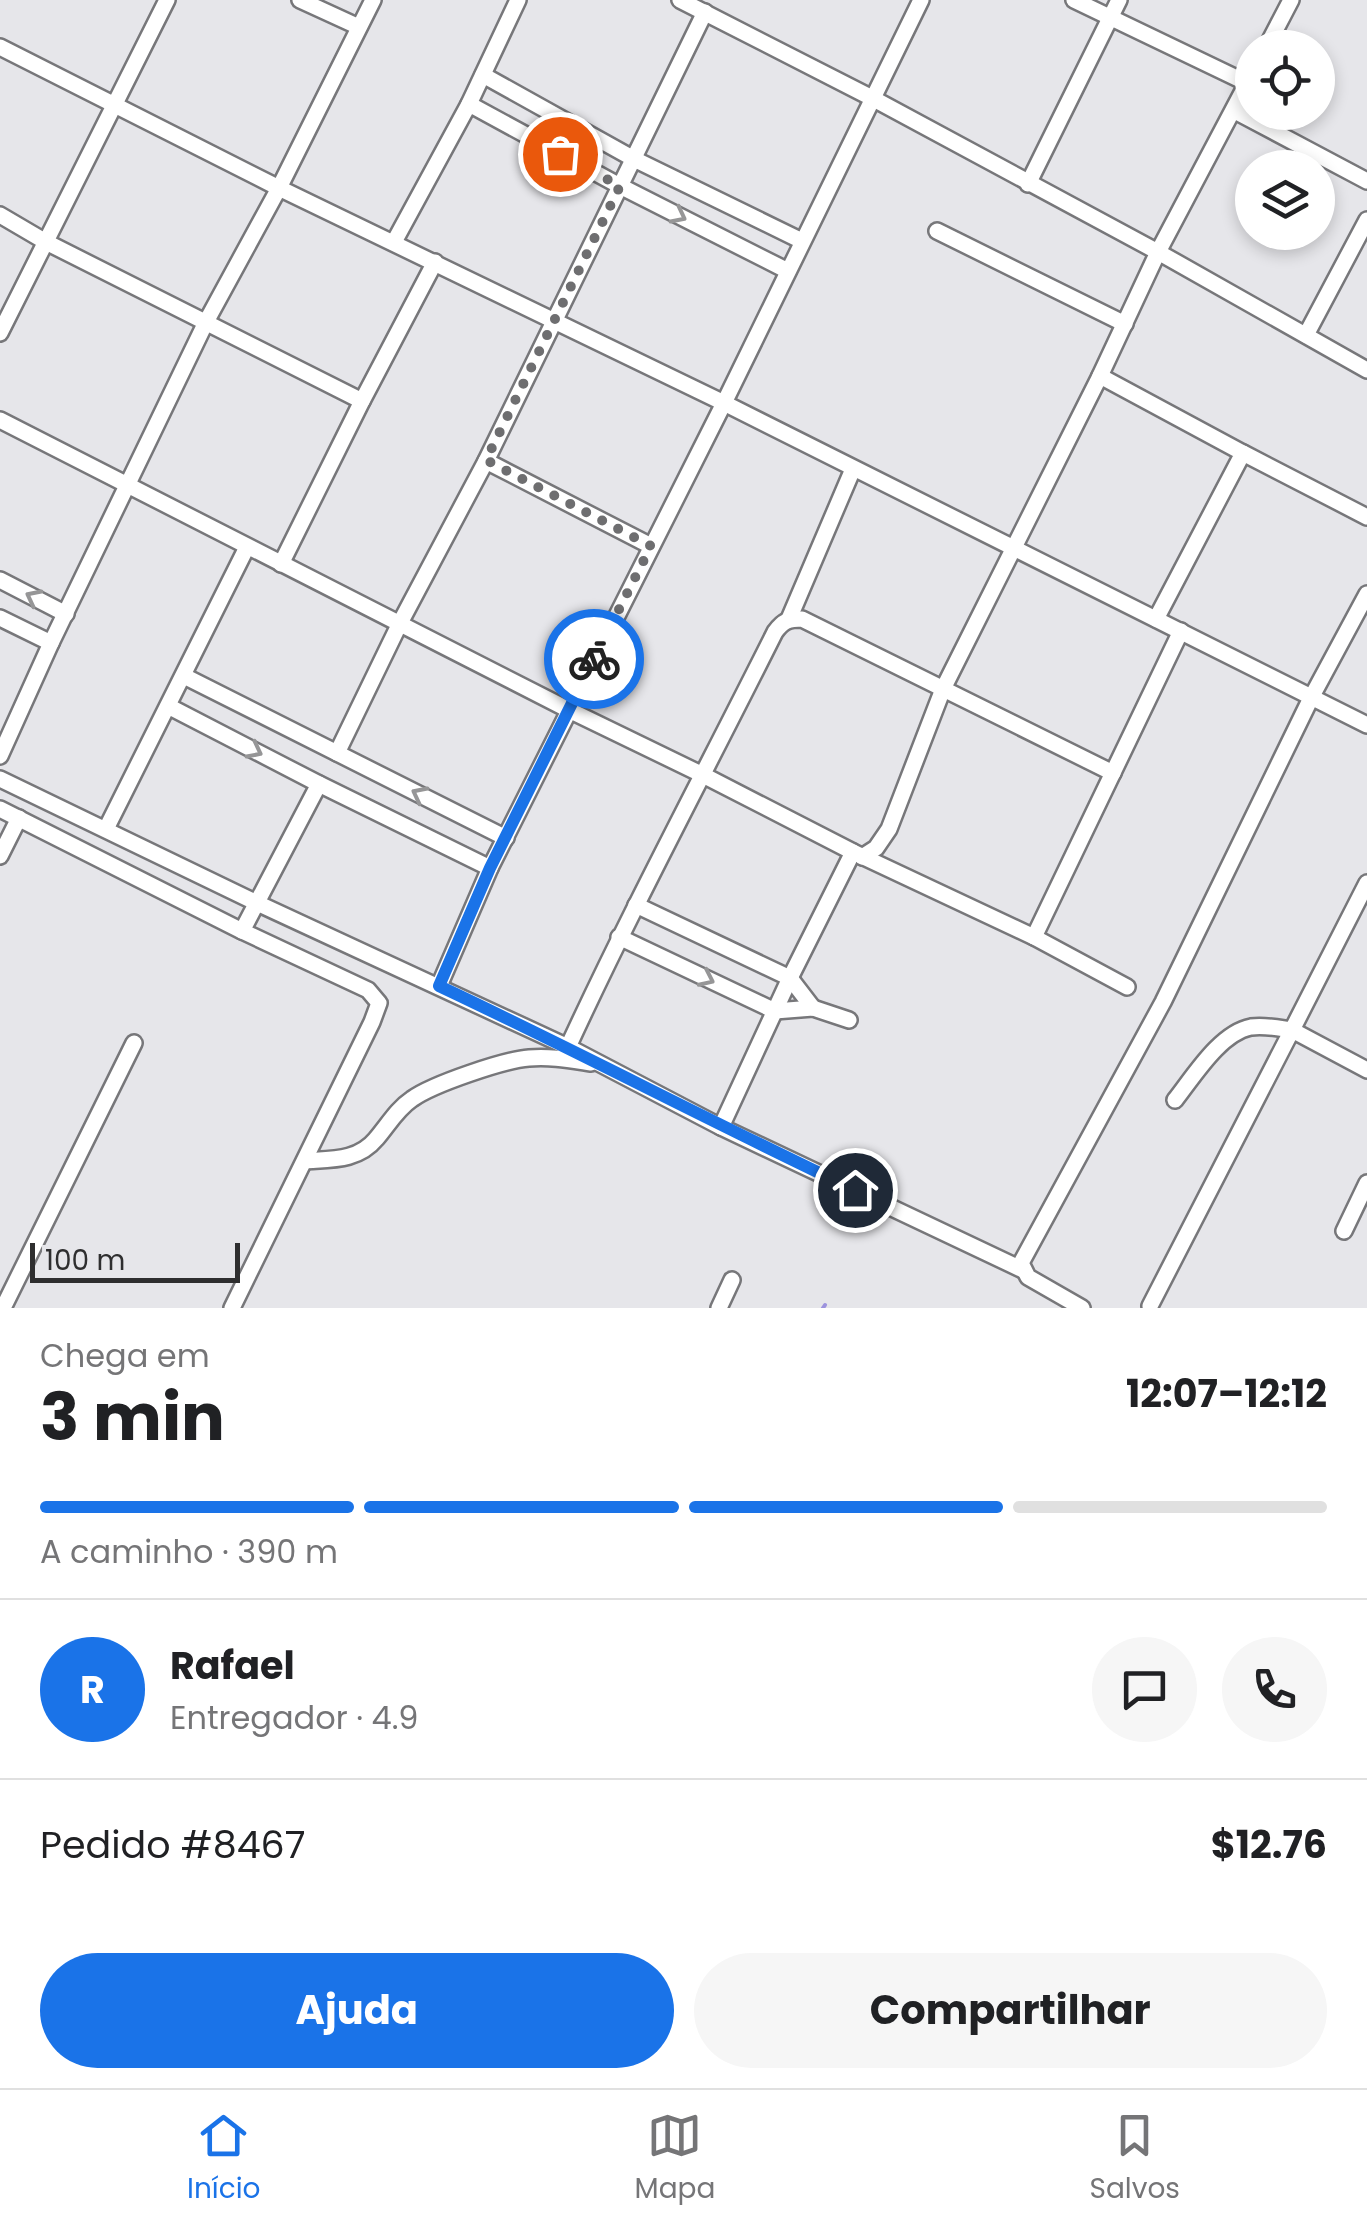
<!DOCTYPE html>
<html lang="pt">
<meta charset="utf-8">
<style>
:root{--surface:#fff;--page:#f6f6f6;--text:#202124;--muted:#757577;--line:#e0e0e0;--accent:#1a73e8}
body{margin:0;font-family:Poppins,sans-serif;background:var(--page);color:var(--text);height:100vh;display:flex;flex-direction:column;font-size:38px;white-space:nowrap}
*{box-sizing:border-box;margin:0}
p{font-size:32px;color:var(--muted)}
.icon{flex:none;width:55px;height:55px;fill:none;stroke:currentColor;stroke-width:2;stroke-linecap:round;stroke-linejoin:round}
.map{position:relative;height:1308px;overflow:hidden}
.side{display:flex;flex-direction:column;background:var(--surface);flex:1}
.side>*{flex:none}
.controls{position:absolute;left:1235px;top:30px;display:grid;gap:20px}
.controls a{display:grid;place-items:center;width:100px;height:100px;border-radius:50%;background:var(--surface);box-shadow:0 5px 15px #0003;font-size:50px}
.scale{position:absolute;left:30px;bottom:25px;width:210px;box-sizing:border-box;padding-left:10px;border:5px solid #2e2e2f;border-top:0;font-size:28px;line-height:35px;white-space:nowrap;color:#2e2e2f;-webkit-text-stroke:8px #e6e6ea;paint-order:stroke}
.pin{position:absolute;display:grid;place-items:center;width:85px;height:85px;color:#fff;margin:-42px;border:5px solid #fff;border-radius:50%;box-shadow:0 2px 10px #0007}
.courier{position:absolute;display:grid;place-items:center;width:100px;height:100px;margin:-50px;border:8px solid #1a73e8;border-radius:50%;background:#fff;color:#222;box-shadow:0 2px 12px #0007}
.head em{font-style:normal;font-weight:700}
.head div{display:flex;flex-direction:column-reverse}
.head{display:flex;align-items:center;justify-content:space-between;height:170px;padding:0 40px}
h1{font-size:65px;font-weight:700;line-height:75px}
.bar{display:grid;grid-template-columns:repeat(4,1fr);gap:15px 10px;align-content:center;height:120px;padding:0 40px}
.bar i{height:12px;border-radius:8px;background:var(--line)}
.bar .selected{background:var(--accent)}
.bar p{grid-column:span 4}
.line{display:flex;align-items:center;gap:25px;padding:0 40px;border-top:2px solid var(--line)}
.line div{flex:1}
.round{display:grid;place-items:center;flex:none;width:105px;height:105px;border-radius:52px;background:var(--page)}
.button{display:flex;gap:20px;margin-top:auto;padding:20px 40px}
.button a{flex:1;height:115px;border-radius:60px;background:var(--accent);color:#fff;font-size:40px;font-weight:700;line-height:115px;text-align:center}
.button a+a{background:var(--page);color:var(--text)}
.menu{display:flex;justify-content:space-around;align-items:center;height:140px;border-top:2px solid var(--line);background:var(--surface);font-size:28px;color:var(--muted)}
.menu a{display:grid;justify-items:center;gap:5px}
.menu .selected{color:var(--accent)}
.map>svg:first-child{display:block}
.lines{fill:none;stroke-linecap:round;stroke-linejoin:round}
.stream{stroke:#9d93de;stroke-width:4}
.minor-casing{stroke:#77777a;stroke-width:20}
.minor{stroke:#fff;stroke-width:15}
.oneway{stroke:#969697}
.done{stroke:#6e6e70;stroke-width:10;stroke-dasharray:0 18}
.route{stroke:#1a73e8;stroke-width:12}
</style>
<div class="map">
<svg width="1367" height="1308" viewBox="0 0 1367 1308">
<rect width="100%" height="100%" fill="#e6e6ea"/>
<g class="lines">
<path class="stream" d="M823,1308L825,1305"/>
<g class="minor-casing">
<g id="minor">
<path d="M300,0L359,27"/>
<path d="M680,0L872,98L1158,252L1367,370"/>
<path d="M1074,0L1247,83"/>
<path d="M0,47L279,188L724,403L1367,725"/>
<path d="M1266,48L1291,0"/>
<path d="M483,75L634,159L802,241"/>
<path d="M469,104L620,186L788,271"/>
<path d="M1235,111L1367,181"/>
<path d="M1028,184L1119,0"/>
<path d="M0,215L46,242L362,401"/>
<path d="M937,231L1125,324"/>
<path d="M394,242L469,104L518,0"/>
<path d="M0,333L167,0"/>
<path d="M1306,335L1367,220"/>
<path d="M1100,376L1243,453L1156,619"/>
<path d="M0,420L569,710L703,775L853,852L1034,937L1127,987"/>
<path d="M1243,453L1367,517"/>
<path d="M486,461L651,546"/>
<path d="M281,564L362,401L435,262"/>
<path d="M0,580L66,614"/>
<path d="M0,618L51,643"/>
<path d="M789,619L853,469"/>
<path d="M184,676L506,838"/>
<path d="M168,706L319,784L490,868"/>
<path d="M337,753L400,623L486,461L705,12"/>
<path d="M0,756L51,643L206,322L279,188L373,0"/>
<path d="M0,779L257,903L568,1047L721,1127L1023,1270"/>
<path d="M0,809L242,931L368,990L379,1003L372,1022L232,1308"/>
<path d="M106,829L247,547"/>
<path d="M0,856L19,818"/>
<path d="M862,857L876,848L889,829L943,689L1100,376L1158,252L1252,74"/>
<path d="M636,905L790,978L813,1008"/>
<path d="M242,931L319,784"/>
<path d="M619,937L775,1011L813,1008L849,1020"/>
<path d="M1034,937L1181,631"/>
<path d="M439,986L490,868L724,403L921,0"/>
<path d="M568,1047C633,906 706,770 775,632C783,621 788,619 802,619L1113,773"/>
<path d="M1175,1100C1194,1076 1220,1033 1251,1027C1265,1025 1278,1028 1292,1030L1367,883"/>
<path d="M721,1127L790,978L853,852"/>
<path d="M305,1161C331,1159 358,1161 376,1139C388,1125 397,1109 412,1099C433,1084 504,1060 529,1058C550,1056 571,1060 591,1063"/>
<path d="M1344,1231L1367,1183"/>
<path d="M1150,1306L1292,1030L1367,1070"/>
<path d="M3,1308L134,1043"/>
<path d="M719,1308L732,1280"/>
<path d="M1082,1308L1028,1277L1021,1263L1163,1002L1311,698L1367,594"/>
</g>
</g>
<use href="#minor" class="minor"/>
</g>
<defs><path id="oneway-chevron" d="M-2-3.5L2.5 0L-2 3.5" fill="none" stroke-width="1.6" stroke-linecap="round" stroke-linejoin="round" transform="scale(2.5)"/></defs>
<g class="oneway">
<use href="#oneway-chevron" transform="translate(679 216) rotate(27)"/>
<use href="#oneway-chevron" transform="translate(33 597) rotate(-153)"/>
<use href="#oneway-chevron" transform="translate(255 751) rotate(27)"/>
<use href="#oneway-chevron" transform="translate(419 794) rotate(-153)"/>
<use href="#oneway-chevron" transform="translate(707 979) rotate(25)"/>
</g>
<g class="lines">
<path class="done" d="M560,154L620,186L486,460L651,546L594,659"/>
<path class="route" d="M594,659L490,868L439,986C579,1052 715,1124 855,1190"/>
</g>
</svg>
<div class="controls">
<a><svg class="icon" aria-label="locate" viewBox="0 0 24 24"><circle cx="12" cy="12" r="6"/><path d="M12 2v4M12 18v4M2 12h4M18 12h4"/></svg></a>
<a><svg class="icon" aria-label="layers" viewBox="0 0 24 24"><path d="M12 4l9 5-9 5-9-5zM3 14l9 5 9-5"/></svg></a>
</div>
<div class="scale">100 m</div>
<div class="pin" style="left:560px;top:154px;background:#ea580c"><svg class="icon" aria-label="bag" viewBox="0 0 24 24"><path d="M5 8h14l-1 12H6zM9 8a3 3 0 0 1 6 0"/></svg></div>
<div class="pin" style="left:855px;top:1190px;background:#1f2937"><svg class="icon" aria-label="home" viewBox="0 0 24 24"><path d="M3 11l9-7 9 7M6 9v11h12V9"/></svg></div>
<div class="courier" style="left:594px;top:659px"><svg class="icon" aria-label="bike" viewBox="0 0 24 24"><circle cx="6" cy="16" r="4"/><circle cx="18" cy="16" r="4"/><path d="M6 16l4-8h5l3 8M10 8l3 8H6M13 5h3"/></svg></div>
</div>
<section class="side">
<div class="head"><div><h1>3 min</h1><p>Chega em</p></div><em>12:07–12:12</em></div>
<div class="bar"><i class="selected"></i><i class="selected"></i><i class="selected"></i><i></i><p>A caminho · 390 m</p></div>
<div class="line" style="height:180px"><b class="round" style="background:var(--accent);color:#fff">R</b><div><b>Rafael</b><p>Entregador · 4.9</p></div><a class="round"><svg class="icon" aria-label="chat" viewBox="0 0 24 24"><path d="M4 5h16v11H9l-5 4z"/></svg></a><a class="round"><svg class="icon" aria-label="phone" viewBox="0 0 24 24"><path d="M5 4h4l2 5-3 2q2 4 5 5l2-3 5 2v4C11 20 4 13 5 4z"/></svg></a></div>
<div class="line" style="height:130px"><div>Pedido #8467</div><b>$12.76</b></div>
<div class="button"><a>Ajuda</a><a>Compartilhar</a></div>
</section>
<nav class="menu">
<a class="selected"><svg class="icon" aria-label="home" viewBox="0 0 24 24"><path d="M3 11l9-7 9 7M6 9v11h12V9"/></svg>Início</a>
<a><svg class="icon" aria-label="map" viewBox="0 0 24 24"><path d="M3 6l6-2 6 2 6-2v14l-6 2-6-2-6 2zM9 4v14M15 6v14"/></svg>Mapa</a>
<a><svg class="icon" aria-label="saved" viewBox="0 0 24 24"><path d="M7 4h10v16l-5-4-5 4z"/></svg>Salvos</a>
</nav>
